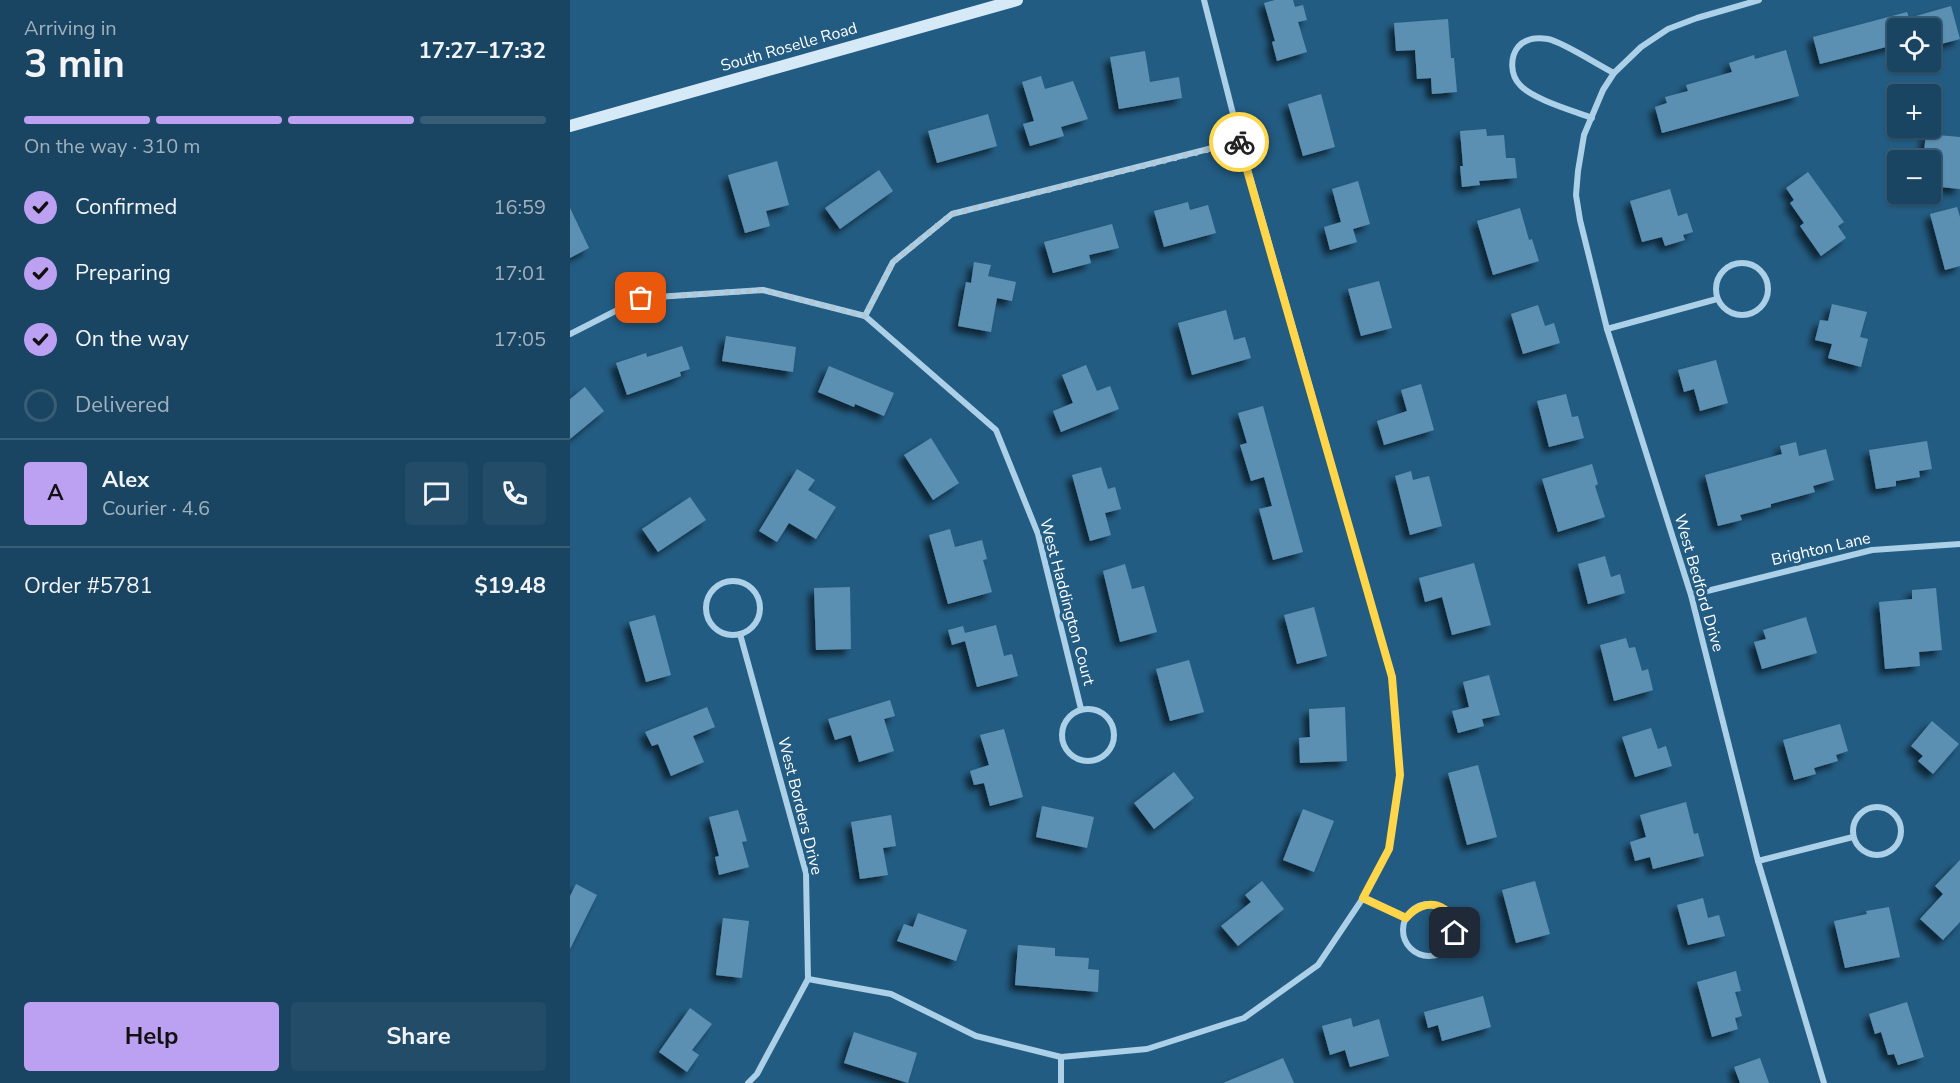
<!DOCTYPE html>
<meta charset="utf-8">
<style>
:root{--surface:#1a4562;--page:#234c68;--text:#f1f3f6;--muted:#9fb1be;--line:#385d77;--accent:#bca0f2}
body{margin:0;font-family:"Nunito Sans",sans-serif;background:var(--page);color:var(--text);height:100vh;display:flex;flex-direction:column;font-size:22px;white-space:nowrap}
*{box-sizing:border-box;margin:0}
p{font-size:20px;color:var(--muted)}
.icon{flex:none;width:33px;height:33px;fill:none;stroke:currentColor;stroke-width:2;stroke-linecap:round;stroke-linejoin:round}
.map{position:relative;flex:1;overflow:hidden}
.panel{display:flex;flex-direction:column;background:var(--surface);width:570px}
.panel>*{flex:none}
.fabs{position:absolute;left:1317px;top:18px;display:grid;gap:12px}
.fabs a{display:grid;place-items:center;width:54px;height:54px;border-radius:6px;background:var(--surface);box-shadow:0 2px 4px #0004,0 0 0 2px var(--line);font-size:30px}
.pin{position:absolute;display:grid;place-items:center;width:51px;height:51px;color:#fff;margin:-26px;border-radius:12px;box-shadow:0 3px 9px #0006}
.courier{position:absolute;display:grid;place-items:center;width:60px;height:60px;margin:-30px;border:4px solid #ffd54a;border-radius:50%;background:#fff;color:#222;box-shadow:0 2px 8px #0007}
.summary em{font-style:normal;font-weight:700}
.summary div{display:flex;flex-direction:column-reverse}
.summary{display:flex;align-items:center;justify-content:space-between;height:102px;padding:0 24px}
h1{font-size:39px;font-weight:700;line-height:45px}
.bar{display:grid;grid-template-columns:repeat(4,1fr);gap:9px 6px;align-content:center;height:72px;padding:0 24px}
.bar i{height:8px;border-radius:4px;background:var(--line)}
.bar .on{background:var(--accent)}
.bar p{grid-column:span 4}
.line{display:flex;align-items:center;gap:15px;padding:0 24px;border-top:2px solid var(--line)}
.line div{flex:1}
.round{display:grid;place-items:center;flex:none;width:63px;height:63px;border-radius:6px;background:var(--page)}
ol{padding:0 24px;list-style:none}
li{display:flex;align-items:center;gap:18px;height:66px}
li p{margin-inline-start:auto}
li .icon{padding:6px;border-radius:50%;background:var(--accent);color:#111;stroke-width:4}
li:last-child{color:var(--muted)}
li i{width:33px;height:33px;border:3px solid var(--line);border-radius:50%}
.action{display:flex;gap:12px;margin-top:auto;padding:12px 24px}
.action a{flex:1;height:69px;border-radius:6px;background:var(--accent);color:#111;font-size:24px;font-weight:700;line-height:69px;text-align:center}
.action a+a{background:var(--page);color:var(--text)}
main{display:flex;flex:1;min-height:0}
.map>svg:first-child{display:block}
.building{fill:#5c90b2;filter:url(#shadow)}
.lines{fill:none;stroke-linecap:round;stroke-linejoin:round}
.street{stroke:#abd0e7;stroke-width:6}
.secondary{stroke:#d5e9f6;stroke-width:12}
.done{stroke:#b2c6d3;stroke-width:6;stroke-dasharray:0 10.8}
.route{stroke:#ffd54a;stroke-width:8}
.labels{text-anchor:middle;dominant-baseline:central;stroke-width:6;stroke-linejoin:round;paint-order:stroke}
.street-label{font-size:16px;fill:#fff;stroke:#235c82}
</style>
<main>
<section class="panel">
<div class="summary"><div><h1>3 min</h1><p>Arriving in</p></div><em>17:27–17:32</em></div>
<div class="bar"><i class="on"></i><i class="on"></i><i class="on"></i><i></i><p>On the way · 310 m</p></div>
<ol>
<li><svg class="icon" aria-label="check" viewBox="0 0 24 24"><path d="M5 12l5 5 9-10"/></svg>Confirmed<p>16:59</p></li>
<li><svg class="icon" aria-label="check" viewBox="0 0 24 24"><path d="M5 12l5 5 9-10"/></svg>Preparing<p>17:01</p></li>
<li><svg class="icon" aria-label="check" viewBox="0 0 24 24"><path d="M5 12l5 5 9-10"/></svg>On the way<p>17:05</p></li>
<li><i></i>Delivered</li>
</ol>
<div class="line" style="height:108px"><b class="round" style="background:var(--accent);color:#111">A</b><div><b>Alex</b><p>Courier · 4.6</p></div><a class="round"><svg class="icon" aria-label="chat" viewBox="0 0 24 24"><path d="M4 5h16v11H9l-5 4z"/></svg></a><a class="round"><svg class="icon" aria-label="phone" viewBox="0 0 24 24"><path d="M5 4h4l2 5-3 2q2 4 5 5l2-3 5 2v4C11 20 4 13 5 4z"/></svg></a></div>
<div class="line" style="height:78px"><div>Order #5781</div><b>$19.48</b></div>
<div class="action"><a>Help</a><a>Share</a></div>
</section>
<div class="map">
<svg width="1390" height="1083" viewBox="0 0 1390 1083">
<defs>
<filter id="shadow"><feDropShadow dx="-5.5" dy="5.5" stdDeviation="3" flood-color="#0009"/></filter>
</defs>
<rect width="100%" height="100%" fill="#235c82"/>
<g class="building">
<path d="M705,0H723L725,7L733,5L737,20L728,22L737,52L707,61L702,42L705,41L694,3Z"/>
<path d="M1381,6L1390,39L1360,47V28H1328V44L1250,64L1243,37L1337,12L1339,18Z"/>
<path d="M878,19L881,58H884L887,92L862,94L861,78L847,79L845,50L826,51L824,23Z"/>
<path d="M1216,50L1229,96L1092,133L1085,107L1097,103L1095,97L1118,91L1116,85L1162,72L1159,63L1184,55L1185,59Z"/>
<path d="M575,51L580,82L609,77L612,98L549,109L540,57Z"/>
<path d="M471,76L475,89L503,81L518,119L491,127L494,136L460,146L453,124L464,121L452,82Z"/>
<path d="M751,94L765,147L733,156L718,104Z"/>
<path d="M418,114L427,146L367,163L358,131Z"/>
<path d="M916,129L917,136L934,135L936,158H945L947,178L909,181L910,185L892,187L890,166H893L890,131Z"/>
<path d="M1356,134L1390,137V189L1360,186V160H1353Z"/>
<path d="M207,161L219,205L196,211L200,226L175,233L158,175Z"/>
<path d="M309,170L323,191L270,229L255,208Z"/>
<path d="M1238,172L1274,222L1268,226L1276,238L1251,256L1230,226L1234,223L1220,203L1224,200L1216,188Z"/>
<path d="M788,181L800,224L783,229L787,242L760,250L754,227L771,222L762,189Z"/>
<path d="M1100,189L1108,216L1117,213L1123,232L1113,235L1115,240L1095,246L1092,237L1072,242L1060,201Z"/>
<path d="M618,202L620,210L638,205L646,233L594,247L584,211Z"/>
<path d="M1387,207L1390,217V266L1375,270L1360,214Z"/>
<path d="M0,208L19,248L0,258Z"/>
<path d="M950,208L959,240L962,239L969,261L923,275L907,221Z"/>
<path d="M542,224L549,248L519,255L521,263L483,273L474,242Z"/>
<path d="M404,262L421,265L418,276L446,282L442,301L427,298L421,332L388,326L396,282L401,283Z"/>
<path d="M809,281L822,328L791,336L778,289Z"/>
<path d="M1262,304L1297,312L1290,337L1298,339L1291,367L1258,358L1262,344L1245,340L1250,320L1258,321Z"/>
<path d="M968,305L975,326L984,323L990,343L953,354L941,314Z"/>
<path d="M656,310L664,340L675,337L681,358L622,375L608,323Z"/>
<path d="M156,336L226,347L223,372L152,361Z"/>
<path d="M112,346L120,369L110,372L111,376L57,395L46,363L76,353L77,357Z"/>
<path d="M1146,360L1158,403L1130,411L1124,389L1114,392L1108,370Z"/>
<path d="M516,365L527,391L540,386L549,409L491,432L483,411L503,403L492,375Z"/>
<path d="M259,366L324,393L314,416L285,404L284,407L248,392Z"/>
<path d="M851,384L864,430L814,445L807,421L837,411L831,390Z"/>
<path d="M15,387L34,411L0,439V399Z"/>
<path d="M996,394L1002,417L1008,416L1014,438L979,447L967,401Z"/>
<path d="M693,406L733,552L703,560L689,509L702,506L694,477L681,481L670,445L677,443L668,413Z"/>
<path d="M361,438L389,483L363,500L334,455Z"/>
<path d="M1357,441L1362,469L1349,471L1350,477L1326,481V486L1306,489L1299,450Z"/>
<path d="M1226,442L1229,456L1256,449L1264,480L1243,486L1245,492L1201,504V507L1170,515L1172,520L1148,526L1135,475L1212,454L1210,446Z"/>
<path d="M1022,464L1028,484L1025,486L1035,517L988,532L972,479Z"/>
<path d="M531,467L538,489L545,487L551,509L535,513L541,535L520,541L502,475Z"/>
<path d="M227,469L245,480L238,490L266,507L246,539L219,523L207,542L189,531Z"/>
<path d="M841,471L843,480L859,476L872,526L840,535L825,476Z"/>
<path d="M120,497L136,520L88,552L72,529Z"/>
<path d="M380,529L385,547L412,540L417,559L413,560L422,592L378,604L359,535Z"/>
<path d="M1035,556L1041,577L1050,574L1055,593L1018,604L1008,564Z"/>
<path d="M904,563L921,625L882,635L872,597L855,602L849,578Z"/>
<path d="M555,564L562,589L574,586L587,632L550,642L533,571Z"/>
<path d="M280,587L281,649L246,650L244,588Z"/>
<path d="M1366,588L1372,650L1349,652L1350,666L1315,669L1309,602L1342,599V590Z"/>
<path d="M744,607L757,656L727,664L714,615Z"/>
<path d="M85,615L101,675L76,682L59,622Z"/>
<path d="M1236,617L1247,653L1192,669L1184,642L1196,639L1193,630Z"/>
<path d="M426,625L434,656L442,654L448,676L407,687L395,641L382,645L378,630L393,626L395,633Z"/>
<path d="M1056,638L1059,648L1065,647L1072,671L1078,669L1083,690L1044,701L1030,645Z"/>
<path d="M619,660L634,712L600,721L586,669Z"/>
<path d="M919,675L930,715L912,719L914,726L888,733L882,711L899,707L893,682Z"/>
<path d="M320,700L325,716L314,719L324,751L289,762L281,735L265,740L258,719Z"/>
<path d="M137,707L145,727L123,736L134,762L101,776L88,744L82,746L75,732Z"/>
<path d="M775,707L777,761L730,763L729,738L740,737L739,709Z"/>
<path d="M1362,721L1389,744L1363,774L1348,761L1353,756L1341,746Z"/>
<path d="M1270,724L1278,751L1266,755L1268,761L1244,768L1246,774L1224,780L1213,740Z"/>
<path d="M1081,728L1088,749L1096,746L1102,766L1065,777L1052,737Z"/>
<path d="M434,729L453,797L420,806L414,783L404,785L400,771L419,765L410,735Z"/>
<path d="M908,765L927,837L897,845L878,773Z"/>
<path d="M604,772L624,798L584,829L564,803Z"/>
<path d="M1116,802L1124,834L1128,833L1134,856L1083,869L1080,857L1065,861L1060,842L1076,837L1070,815Z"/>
<path d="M472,806L524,817L517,848L466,837Z"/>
<path d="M733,809L764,821L744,872L713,860Z"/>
<path d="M168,810L177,841L172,842L179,867L149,875L145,857L149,856L139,817Z"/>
<path d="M321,815L326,846L313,848L318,875L290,879L281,822Z"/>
<path d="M1390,860V922L1373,940L1350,919L1373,894L1365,886Z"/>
<path d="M692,881L714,909L668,946L651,926L681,902L675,895Z"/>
<path d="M965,881L980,934L946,943L932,890Z"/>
<path d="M6,884L27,895L0,949V896Z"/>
<path d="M1133,898L1138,918L1149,915L1155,936L1118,945L1107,905Z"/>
<path d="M1319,907L1330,957L1275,968L1264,921L1297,914L1296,911Z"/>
<path d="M348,913L397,930L386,961L327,941L334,924L343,927Z"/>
<path d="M153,918L179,921L172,978L146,975Z"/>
<path d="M448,945L485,948V956L519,958L518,969L529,970L528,992L445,985Z"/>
<path d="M1166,971L1171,991L1165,992L1172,1016L1165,1018L1168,1029L1142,1037L1127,982Z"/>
<path d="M913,996L921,1027L872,1041L868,1025L858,1028L854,1012Z"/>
<path d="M1337,1002L1354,1057L1328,1065L1324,1054L1318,1055L1311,1032L1305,1034L1299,1014Z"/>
<path d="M120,1008L142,1024L122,1050L129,1055L117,1072L89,1052Z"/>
<path d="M781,1018L783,1027L809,1019L819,1056L780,1067L775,1050L760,1055L752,1026Z"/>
<path d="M284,1032L347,1053L338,1083L274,1063Z"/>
<path d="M713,1058L724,1083H653Z"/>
<path d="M1190,1058L1199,1083H1170L1164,1067Z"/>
</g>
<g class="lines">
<g class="street">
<path d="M1189,0L1127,18L1098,29L1071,47L1044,73L1033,90L1014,135L1008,171L1006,195L1010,220L1037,329L1121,595L1188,861L1254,1083"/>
<path d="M1022,118C1004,111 962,99 950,85C940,75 940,57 948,47C956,38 967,37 978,39C993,42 1028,65 1044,73"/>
<circle cx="1172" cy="289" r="26"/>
<path d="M295,316L323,262L382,214L670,141"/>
<path d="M1037,329L1147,299"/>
<path d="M0,334L71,298L193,290L295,316L426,430L468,534L511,709"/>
<circle cx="163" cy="608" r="27"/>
<path d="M1121,595L1302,550L1390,544"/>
<path d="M170,634L236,873L238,979L321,994L406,1036L491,1057L577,1049L674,1018L748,965L793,898L819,849L830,775L822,677L670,141L634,0"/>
<circle cx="518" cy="735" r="26"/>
<circle cx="1307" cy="831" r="24"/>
<path d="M1188,861L1283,837"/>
<path d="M793,898L836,918"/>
<circle cx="859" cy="930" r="26"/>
<path d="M178,1083L187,1074L238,979"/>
<path d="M491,1083V1057"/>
</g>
<path class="secondary" d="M0,126L447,0"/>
</g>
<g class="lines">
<path class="done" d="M71,298L193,290L295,316L323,262L382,214L669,142"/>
<path class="route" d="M669,142L822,677L830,775L819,849L793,898L836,918C855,895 884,903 885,933"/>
</g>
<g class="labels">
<g class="street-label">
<text transform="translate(219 47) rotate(-16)">South Roselle Road</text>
<text transform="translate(1251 549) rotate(-13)">Brighton Lane</text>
<text transform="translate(1129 583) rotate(74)">West Bedford Drive</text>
<text transform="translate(497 602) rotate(75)">West Haddington Court</text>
<text transform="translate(230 806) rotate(76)">West Borders Drive</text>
</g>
</g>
</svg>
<div class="fabs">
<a><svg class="icon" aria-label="locate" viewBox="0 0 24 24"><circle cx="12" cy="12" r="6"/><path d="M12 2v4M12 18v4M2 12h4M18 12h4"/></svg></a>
<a>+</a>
<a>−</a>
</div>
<div class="pin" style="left:71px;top:298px;background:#ea580c"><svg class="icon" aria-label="bag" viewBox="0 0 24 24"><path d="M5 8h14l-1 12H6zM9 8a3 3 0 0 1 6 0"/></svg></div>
<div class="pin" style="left:885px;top:933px;background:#1f2937"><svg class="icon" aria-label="home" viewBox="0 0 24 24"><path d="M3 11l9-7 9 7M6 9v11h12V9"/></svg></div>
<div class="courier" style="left:669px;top:142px"><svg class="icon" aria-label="bike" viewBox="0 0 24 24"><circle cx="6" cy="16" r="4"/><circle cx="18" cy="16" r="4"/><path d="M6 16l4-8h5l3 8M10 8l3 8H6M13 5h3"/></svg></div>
</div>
</main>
